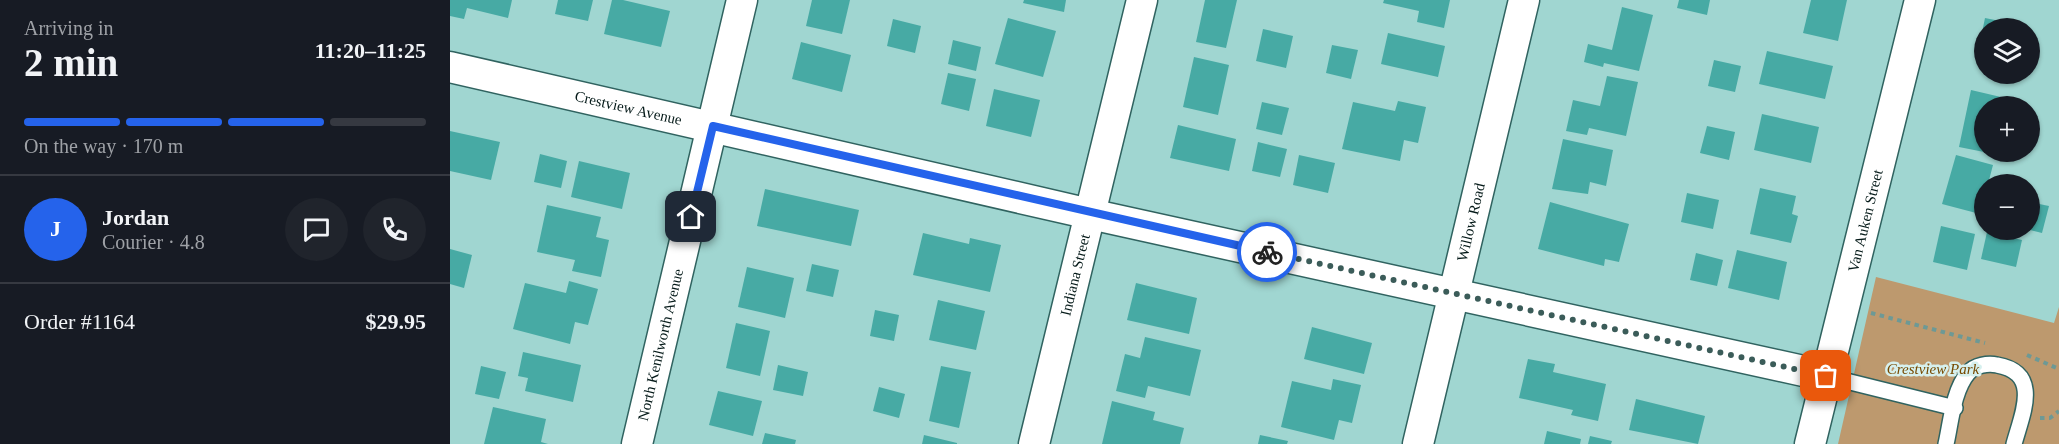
<!DOCTYPE html>
<meta charset="utf-8">
<style>
:root{--surface:#171b24;--page:#20242c;--text:#f1f3f6;--muted:#9ea1a6;--line:#363941;--accent:#2563eb}
body{margin:0;font-family:Georgia,serif;background:var(--page);color:var(--text);height:100vh;display:flex;flex-direction:column;font-size:22px;white-space:nowrap}
*{box-sizing:border-box;margin:0}
p{font-size:20px;color:var(--muted)}
.icon{flex:none;width:33px;height:33px;fill:none;stroke:currentColor;stroke-width:2;stroke-linecap:round;stroke-linejoin:round}
.map{position:relative;flex:1;overflow:hidden}
.drawer{display:flex;flex-direction:column;background:var(--surface);width:450px}
.drawer>*{flex:none}
.tools{position:absolute;left:1524px;top:18px;display:grid;gap:12px}
.tools a{display:grid;place-items:center;width:66px;height:66px;border-radius:50%;background:var(--surface);box-shadow:0 2px 4px #0004;font-size:30px}
.pin{position:absolute;display:grid;place-items:center;width:51px;height:51px;color:#fff;margin:-26px;border-radius:12px;box-shadow:0 3px 9px #0006}
.courier{position:absolute;display:grid;place-items:center;width:60px;height:60px;margin:-30px;border:4px solid #2563eb;border-radius:50%;background:#fff;color:#222;box-shadow:0 2px 8px #0007}
.summary em{font-style:normal;font-weight:800}
.summary div{display:flex;flex-direction:column-reverse}
.summary{display:flex;align-items:center;justify-content:space-between;height:102px;padding:0 24px}
h1{font-size:39px;font-weight:800;line-height:45px}
.bar{display:grid;grid-template-columns:repeat(4,1fr);gap:9px 6px;align-content:center;height:72px;padding:0 24px}
.bar i{height:8px;border-radius:4px;background:var(--line)}
.bar .current{background:var(--accent)}
.bar p{grid-column:span 4}
.line{display:flex;align-items:center;gap:15px;padding:0 24px;border-top:2px solid var(--line)}
.line div{flex:1}
.round{display:grid;place-items:center;flex:none;width:63px;height:63px;border-radius:32px;background:var(--page)}
main{display:flex;flex:1;min-height:0}
.map>svg:first-child{display:block}
.green{fill:#bd996e}
.building{fill:#47aaa4}
.lines{fill:none;stroke-linecap:round;stroke-linejoin:round}
.lane-casing{stroke:#306360;stroke-width:18}
.street-casing{stroke:#306360;stroke-width:33}
.path{stroke:#6d9995;stroke-width:4;stroke-dasharray:4.5 4.5;stroke-linecap:butt}
.lane{stroke:#fff;stroke-width:15}
.street{stroke:#fff;stroke-width:30}
.done{stroke:#3b5c59;stroke-width:6;stroke-dasharray:0 10.8}
.route{stroke:#2563eb;stroke-width:8}
.labels{text-anchor:middle;dominant-baseline:central;stroke-width:5;stroke-linejoin:round;paint-order:stroke}
.street-label{font-size:15px;fill:#051a19;stroke:#d6f0ee}
.park-label{font-size:15px;font-style:italic;fill:#764900;stroke:#d6f0ee}
</style>
<main>
<section class="drawer">
<div class="summary"><div><h1>2 min</h1><p>Arriving in</p></div><em>11:20–11:25</em></div>
<div class="bar"><i class="current"></i><i class="current"></i><i class="current"></i><i></i><p>On the way · 170 m</p></div>
<div class="line" style="height:108px"><b class="round" style="background:var(--accent);color:#fff">J</b><div><b>Jordan</b><p>Courier · 4.8</p></div><a class="round"><svg class="icon" aria-label="chat" viewBox="0 0 24 24"><path d="M4 5h16v11H9l-5 4z"/></svg></a><a class="round"><svg class="icon" aria-label="phone" viewBox="0 0 24 24"><path d="M5 4h4l2 5-3 2q2 4 5 5l2-3 5 2v4C11 20 4 13 5 4z"/></svg></a></div>
<div class="line" style="height:78px"><div>Order #1164</div><b>$29.95</b></div>
</section>
<div class="map">
<svg width="1609" height="444" viewBox="0 0 1609 444">
<rect width="100%" height="100%" fill="#a0d6d1"/>
<path class="green" d="M1426,277L1604,323L1609,307V444H1388Z"/>
<g class="building">
<path d="M0,0H62L58,18L17,8L14,19L0,16Z"/>
<path d="M108,0H143L138,21L105,14Z"/>
<path d="M162,0H173L220,11L211,47L154,34Z"/>
<path d="M362,0H400L392,34L356,26Z"/>
<path d="M574,0H616L614,12L573,3Z"/>
<path d="M755,0H787L776,48L746,42Z"/>
<path d="M934,0H1000L994,28L967,22L969,11L933,3Z"/>
<path d="M1229,0H1260L1257,15L1227,8Z"/>
<path d="M1361,0H1397L1388,41L1353,33Z"/>
<path d="M1172,7L1203,15L1189,71L1154,63L1153,67L1134,62L1138,44L1162,50Z"/>
<path d="M558,18L606,31L593,77L545,64Z"/>
<path d="M1535,18L1565,24L1564,28H1534V64L1526,62Z"/>
<path d="M443,19L471,26L465,53L437,46Z"/>
<path d="M813,29L843,36L836,68L806,61Z"/>
<path d="M938,33L995,46L988,77L931,64Z"/>
<path d="M503,40L531,47L526,71L498,64Z"/>
<path d="M351,42L401,55L392,92L342,79Z"/>
<path d="M882,45L908,50L901,79L876,73Z"/>
<path d="M1317,51L1383,66L1375,99L1309,84Z"/>
<path d="M744,57L779,65L768,115L733,107Z"/>
<path d="M1264,60L1291,66L1285,92L1258,86Z"/>
<path d="M498,73L526,79L519,111L491,104Z"/>
<path d="M1157,76L1188,82L1176,136L1139,128L1137,135L1116,131L1123,100L1150,106Z"/>
<path d="M544,89L590,100L581,137L536,126Z"/>
<path d="M1521,90L1568,101L1566,106H1534V152L1509,147Z"/>
<path d="M948,101L976,107L968,143L954,140L950,161L892,149L903,102L945,111Z"/>
<path d="M812,102L839,108L832,135L806,129Z"/>
<path d="M1312,114L1369,127L1361,163L1304,150Z"/>
<path d="M728,125L786,139L779,171L720,158Z"/>
<path d="M1257,126L1285,132L1279,160L1250,153Z"/>
<path d="M0,131L50,142L41,180L0,171Z"/>
<path d="M1113,139L1163,150L1156,186L1140,182L1138,194L1102,189Z"/>
<path d="M808,142L837,149L830,177L802,171Z"/>
<path d="M90,154L117,161L111,188L84,182Z"/>
<path d="M849,155L885,163L878,193L843,185Z"/>
<path d="M1506,155L1543,165L1538,184H1534L1530,214L1492,204Z"/>
<path d="M129,161L180,173L172,209L121,197Z"/>
<path d="M1310,188L1346,196L1342,214L1348,216L1341,243L1300,234Z"/>
<path d="M315,189L409,210L401,246L307,226Z"/>
<path d="M1237,193L1269,200L1263,229L1231,222Z"/>
<path d="M1100,202L1179,224L1169,262L1155,259L1154,266L1088,249Z"/>
<path d="M1580,202L1599,206L1592,233L1580,230Z"/>
<path d="M97,205L151,217L146,237L159,240L151,277L122,271L125,260L87,252Z"/>
<path d="M1491,226L1525,234L1517,270L1483,262Z"/>
<path d="M1537,232L1572,240L1566,267L1531,259Z"/>
<path d="M473,233L519,244L520,238L551,245L540,292L463,275Z"/>
<path d="M0,249L22,255L14,288L0,284Z"/>
<path d="M1287,250L1337,262L1329,300L1278,288Z"/>
<path d="M1246,253L1273,260L1267,286L1240,280Z"/>
<path d="M362,264L389,270L383,297L356,291Z"/>
<path d="M297,267L344,278L335,318L288,307Z"/>
<path d="M119,281L148,289L138,325L125,322L120,344L63,329L75,283L116,293Z"/>
<path d="M686,283L747,298L739,334L677,320Z"/>
<path d="M488,300L535,311L526,350L479,340Z"/>
<path d="M425,310L449,315L444,341L420,336Z"/>
<path d="M286,323L320,331L310,376L276,368Z"/>
<path d="M862,327L922,343L914,374L854,359Z"/>
<path d="M695,337L751,350L740,396L698,386L695,398L666,391L675,354L690,358Z"/>
<path d="M73,352L131,365L123,402L75,391L78,378L68,376Z"/>
<path d="M1078,359L1105,364L1103,372L1156,384L1148,421L1121,415L1123,410L1069,398Z"/>
<path d="M328,365L358,372L353,396L323,390Z"/>
<path d="M31,366L56,372L49,399L25,394Z"/>
<path d="M491,366L521,372L509,428L479,421Z"/>
<path d="M883,379L911,385L902,423L889,420L884,440L831,427L842,381L881,390Z"/>
<path d="M429,387L455,394L449,418L423,411Z"/>
<path d="M268,391L312,401L303,436L259,425Z"/>
<path d="M1186,399L1255,416L1248,444L1179,430Z"/>
<path d="M662,401L705,412L703,420L734,428L730,444H652Z"/>
<path d="M43,407L96,419L91,442L98,444H34Z"/>
<path d="M1097,431L1131,439L1130,444H1094Z"/>
<path d="M315,433L346,440L345,444H312Z"/>
<path d="M474,435L507,443V444H472Z"/>
<path d="M810,435L838,441L837,444H808Z"/>
<path d="M1140,436L1162,441L1161,444H1138Z"/>
</g>
<g class="lines">
<g class="lane-casing">
<g id="lane">
<path d="M1376,376L1505,408"/>
<path d="M1496,444C1501,422 1503,391 1518,373C1525,365 1538,363 1547,365C1592,373 1572,414 1564,444"/>
</g>
</g>
<g class="street-casing">
<g id="street">
<path id="s1" d="M0,67L640,214L1376,376"/>
<path id="s2" d="M187,444L292,0"/>
<path id="s3" d="M584,444L692,0"/>
<path id="s4" d="M968,444L1074,0"/>
<path id="s5" d="M1360,444L1470,0"/>
</g>
</g>
<g class="path">
<path d="M1421,313L1535,343"/>
<path d="M1577,355L1609,369"/>
<path d="M1590,418H1600L1609,411"/>
</g>
<use href="#lane" class="lane"/>
<use href="#street" class="street"/>
</g>
<g class="lines">
<path class="done" d="M817,252L1376,376"/>
<path class="route" d="M241,217L263,126L817,252"/>
</g>
<g class="labels">
<g class="street-label">
<text stroke="none"><textPath href="#s1" startOffset="183">Crestview Avenue</textPath></text>
<text stroke="none"><textPath href="#s4" startOffset="228">Willow Road</textPath></text>
<text stroke="none"><textPath href="#s5" startOffset="230">Van Auken Street</textPath></text>
<text stroke="none"><textPath href="#s3" startOffset="174">Indiana Street</textPath></text>
<text stroke="none"><textPath href="#s2" startOffset="102">North Kenilworth Avenue</textPath></text>
</g>
<g class="park-label">
<text x="1483" y="369">Crestview Park</text>
</g>
</g>
</svg>
<div class="tools">
<a><svg class="icon" aria-label="layers" viewBox="0 0 24 24"><path d="M12 4l9 5-9 5-9-5zM3 14l9 5 9-5"/></svg></a>
<a>+</a>
<a>−</a>
</div>
<div class="pin" style="left:1376px;top:376px;background:#ea580c"><svg class="icon" aria-label="bag" viewBox="0 0 24 24"><path d="M5 8h14l-1 12H6zM9 8a3 3 0 0 1 6 0"/></svg></div>
<div class="pin" style="left:241px;top:217px;background:#1f2937"><svg class="icon" aria-label="home" viewBox="0 0 24 24"><path d="M3 11l9-7 9 7M6 9v11h12V9"/></svg></div>
<div class="courier" style="left:817px;top:252px"><svg class="icon" aria-label="bike" viewBox="0 0 24 24"><circle cx="6" cy="16" r="4"/><circle cx="18" cy="16" r="4"/><path d="M6 16l4-8h5l3 8M10 8l3 8H6M13 5h3"/></svg></div>
</div>
</main>
